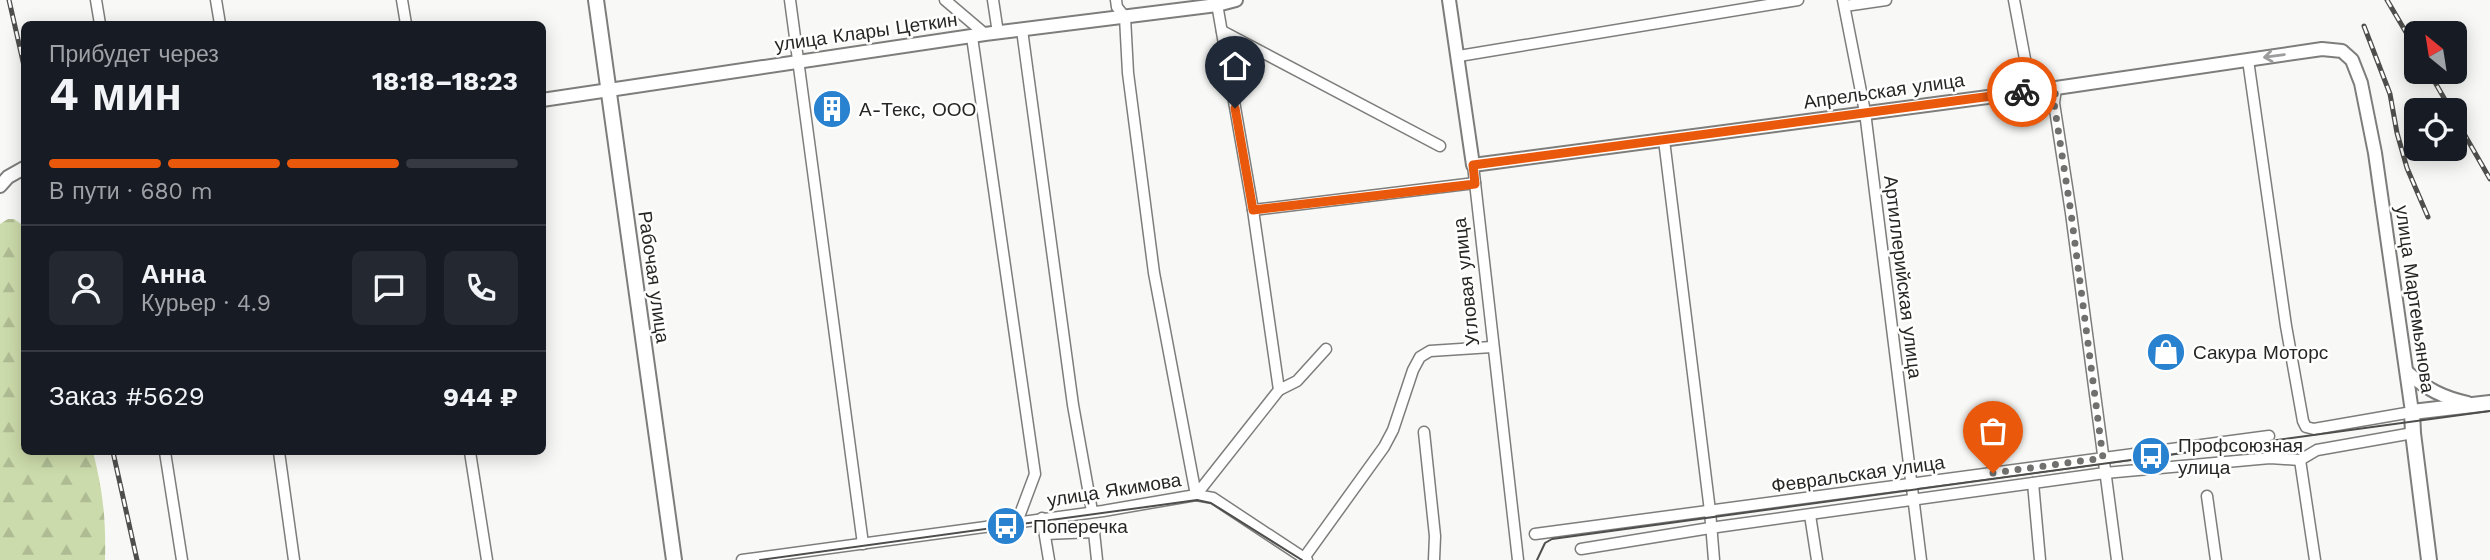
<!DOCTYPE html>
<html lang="ru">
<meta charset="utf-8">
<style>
:root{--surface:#171b24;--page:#242831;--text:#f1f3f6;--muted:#9ea1a6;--line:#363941;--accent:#ea580c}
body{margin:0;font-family:"Work Sans",sans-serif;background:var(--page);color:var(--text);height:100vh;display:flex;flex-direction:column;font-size:26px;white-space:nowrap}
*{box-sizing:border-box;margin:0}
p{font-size:23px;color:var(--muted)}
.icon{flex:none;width:38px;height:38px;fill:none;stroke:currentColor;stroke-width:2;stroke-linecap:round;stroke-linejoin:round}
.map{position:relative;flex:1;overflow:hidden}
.details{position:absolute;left:21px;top:21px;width:525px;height:434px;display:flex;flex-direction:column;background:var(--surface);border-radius:10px;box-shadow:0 4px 18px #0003}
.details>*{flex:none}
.needle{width:46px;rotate:330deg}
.buttons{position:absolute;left:2404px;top:21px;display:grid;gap:14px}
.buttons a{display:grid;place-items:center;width:63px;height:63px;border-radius:10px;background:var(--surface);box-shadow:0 4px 18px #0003;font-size:35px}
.pin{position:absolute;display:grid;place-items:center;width:60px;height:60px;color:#fff;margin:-72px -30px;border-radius:50% 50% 50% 0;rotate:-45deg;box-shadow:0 0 7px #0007}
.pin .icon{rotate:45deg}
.courier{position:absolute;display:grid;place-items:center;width:70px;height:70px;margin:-35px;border:5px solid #ea580c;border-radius:50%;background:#fff;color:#222;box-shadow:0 2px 9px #0007}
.summary em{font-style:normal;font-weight:700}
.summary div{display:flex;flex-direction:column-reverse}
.summary{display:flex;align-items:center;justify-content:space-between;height:119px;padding:0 28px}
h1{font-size:46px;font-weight:700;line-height:52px}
.bar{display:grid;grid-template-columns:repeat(4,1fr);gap:10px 7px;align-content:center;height:84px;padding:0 28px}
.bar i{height:9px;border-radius:5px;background:var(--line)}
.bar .active{background:var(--accent)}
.bar p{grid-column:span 4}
.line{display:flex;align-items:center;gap:18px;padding:0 28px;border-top:2px solid var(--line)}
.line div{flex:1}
.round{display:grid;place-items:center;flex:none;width:74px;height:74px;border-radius:10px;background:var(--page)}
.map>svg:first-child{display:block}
.forest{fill:url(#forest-firs)}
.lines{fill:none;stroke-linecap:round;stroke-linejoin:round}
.minor-casing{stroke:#7d7e7c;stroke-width:13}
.tertiary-casing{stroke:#7d7e7c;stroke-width:16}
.secondary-casing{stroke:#7d7e7c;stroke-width:18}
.minor{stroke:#fff;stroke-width:10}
.tertiary{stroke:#fff;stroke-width:12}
.secondary{stroke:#fff;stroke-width:14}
.tram{stroke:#4e4e4d;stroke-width:2}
.rail-casing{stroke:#4e4e4d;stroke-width:5}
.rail{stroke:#fff;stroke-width:2.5;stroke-dasharray:8;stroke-linecap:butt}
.oneway{stroke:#9d9d9d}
.done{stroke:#70706e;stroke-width:7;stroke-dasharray:0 12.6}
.route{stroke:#ea580c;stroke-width:9}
.labels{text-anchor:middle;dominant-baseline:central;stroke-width:5;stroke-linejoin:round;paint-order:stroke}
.street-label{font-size:19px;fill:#262625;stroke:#fff}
.poi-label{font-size:19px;fill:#262625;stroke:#fff;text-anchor:start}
</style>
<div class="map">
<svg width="2490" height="560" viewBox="0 0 2490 560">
<defs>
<pattern id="forest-firs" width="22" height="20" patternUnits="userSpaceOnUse" patternTransform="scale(1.75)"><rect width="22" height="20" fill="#ccdbab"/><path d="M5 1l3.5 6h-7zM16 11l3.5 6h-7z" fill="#afbc93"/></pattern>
</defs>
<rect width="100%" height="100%" fill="#f8f9f6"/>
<path class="forest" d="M8,219H14L24,226V452H93C103,491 106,519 105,560H0V224Z"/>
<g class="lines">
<g class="minor-casing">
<g id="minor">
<path d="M96,0L100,24"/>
<path d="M216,0L220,24"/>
<path d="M402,0L406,24"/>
<path d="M790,0L863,544"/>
<path d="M945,0L985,34"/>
<path d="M993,0L998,33"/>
<path d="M1116,0L1117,7L1125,17L1128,73L1154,273L1196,495"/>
<path d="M1843,0L1865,112L1921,560"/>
<path d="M2014,0L2031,91"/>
<path d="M1845,6L1886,0"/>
<path d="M1022,30L1073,405L1092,511"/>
<path d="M1222,31L1440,146"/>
<path d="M972,37L1035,474L1017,522"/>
<path d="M1459,56L1798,0"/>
<path d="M2248,60L2286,326L2303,421L2306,427L2314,429L2412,412"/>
<path d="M2056,88L2054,103L2071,213L2117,560"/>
<path d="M1664,140L1710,511L1714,560"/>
<path d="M1473,165L1518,560"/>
<path d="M1253,210L1475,183"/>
<path d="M1279,390L1297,381L1326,349"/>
<path d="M1424,432L1435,536L1434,560"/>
<path d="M165,452L182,560"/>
<path d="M279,452L294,560"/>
<path d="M470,452L487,560"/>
<path d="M2300,460L2315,560"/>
<path d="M2033,483L2040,560"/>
<path d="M1196,495L1279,390L1253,210L1217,4"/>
<path d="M2207,496L2216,560"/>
<path d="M1810,515L1817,560"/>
<path d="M1042,518L1049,560"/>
<path d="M1045,534L1094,532L1097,560"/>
<path d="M1535,534L2269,436"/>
<path d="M1581,549L1710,528L2105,473L2270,458L2300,460L2317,450L2413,433"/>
<path d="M1304,558L1384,447L1393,430L1413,370L1420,357L1430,351L1492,347"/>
<path d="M742,560L1103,511L1196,495L1213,498L1307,560"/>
</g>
</g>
<g class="tertiary-casing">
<g id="tertiary">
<path d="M1449,0L1473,165L2056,88L2322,49L2342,51L2352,60L2361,83L2375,153L2412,412"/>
<path d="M542,100L985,34L1217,5L1236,0"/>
<path d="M0,186L8,177L24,168"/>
<path d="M2407,372C2426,389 2444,398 2468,403"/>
</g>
</g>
<g class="secondary-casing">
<g id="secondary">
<path d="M596,0L674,560"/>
<path d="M2429,560L2413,433L2412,412L2490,403"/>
</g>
</g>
<use href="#minor" class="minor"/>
<use href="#tertiary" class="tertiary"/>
<use href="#secondary" class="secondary"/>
<g class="tram">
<path d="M760,560L1197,500L1211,503L1302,560"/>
<path d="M1537,560L1545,543L1552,539L2490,411"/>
</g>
<g class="rail-casing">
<g id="rail">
<path d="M9,0L24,66"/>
<path d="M2387,0L2417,51"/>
<path d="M2364,26L2390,94L2397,133L2407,168L2428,217"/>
<path d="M2429,72L2451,110"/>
<path d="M2455,118L2490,179"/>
<path d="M113,452L137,560"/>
</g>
</g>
<use href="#rail" class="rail"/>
</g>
<defs><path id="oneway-shaft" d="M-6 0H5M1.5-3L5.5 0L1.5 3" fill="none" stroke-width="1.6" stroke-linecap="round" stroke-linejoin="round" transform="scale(1.75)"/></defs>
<use class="oneway" href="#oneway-shaft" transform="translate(2274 56) rotate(172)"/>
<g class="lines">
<path class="done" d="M1993,473L2103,458L2071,213L2054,103L2056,88L2022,92"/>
<path class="route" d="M1235,108L1253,210L1475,184L1473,165L2022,92"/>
</g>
<defs>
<g id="building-disc" transform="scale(2.0125)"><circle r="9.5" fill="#2982d0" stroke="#fff"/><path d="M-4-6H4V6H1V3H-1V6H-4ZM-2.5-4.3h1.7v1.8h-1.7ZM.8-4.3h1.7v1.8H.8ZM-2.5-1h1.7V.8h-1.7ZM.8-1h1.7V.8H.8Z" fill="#fff"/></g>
<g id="shop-disc" transform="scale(2.0125)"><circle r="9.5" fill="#2982d0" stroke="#fff"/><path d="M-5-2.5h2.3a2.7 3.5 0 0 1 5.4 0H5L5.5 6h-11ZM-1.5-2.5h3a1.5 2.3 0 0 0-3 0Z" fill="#fff"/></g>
<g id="bus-disc" transform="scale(2.0125)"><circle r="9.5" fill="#2982d0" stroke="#fff"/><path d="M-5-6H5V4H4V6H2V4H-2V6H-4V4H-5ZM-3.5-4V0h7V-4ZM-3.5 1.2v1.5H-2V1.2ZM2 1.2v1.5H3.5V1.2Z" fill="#fff"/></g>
</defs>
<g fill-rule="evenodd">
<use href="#building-disc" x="832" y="109"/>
<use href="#shop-disc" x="2166" y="352"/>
<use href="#bus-disc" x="2151" y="456"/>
<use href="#bus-disc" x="1006" y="526"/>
</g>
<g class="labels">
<g class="street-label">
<text transform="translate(866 32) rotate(-8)">улица Клары Цеткин</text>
<text transform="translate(1884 91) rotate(-8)">Апрельская улица</text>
<text transform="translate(654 277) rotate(82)">Рабочая улица</text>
<text transform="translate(1903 277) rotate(83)">Артиллерийская улица</text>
<text transform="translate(1466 282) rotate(-96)">Угловая улица</text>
<text transform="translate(2415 299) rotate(82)">улица Мартемьянова</text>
<text transform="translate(1858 474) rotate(-8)">Февральская улица</text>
<text transform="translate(1114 490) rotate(-9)">улица Якимова</text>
</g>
<g class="poi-label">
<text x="859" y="109">А-Текс, ООО</text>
<text x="2193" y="352">Сакура Моторс</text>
<text x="2178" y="445">Профсоюзная<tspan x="2178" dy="22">улица</tspan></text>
<text x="1033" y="526">Поперечка</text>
</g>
</g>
</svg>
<div class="buttons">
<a><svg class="needle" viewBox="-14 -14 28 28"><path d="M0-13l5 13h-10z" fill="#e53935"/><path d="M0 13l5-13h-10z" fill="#9ea1a6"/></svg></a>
<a><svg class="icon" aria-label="locate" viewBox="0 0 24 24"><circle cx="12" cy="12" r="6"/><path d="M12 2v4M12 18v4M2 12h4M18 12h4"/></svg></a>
</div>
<div class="pin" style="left:1993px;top:473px;background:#ea580c"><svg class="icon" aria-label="bag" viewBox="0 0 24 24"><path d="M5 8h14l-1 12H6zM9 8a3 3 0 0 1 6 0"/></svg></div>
<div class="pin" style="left:1235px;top:108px;background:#1f2937"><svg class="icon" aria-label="home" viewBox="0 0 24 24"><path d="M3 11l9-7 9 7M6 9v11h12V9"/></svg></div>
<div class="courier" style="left:2022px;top:92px"><svg class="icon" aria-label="bike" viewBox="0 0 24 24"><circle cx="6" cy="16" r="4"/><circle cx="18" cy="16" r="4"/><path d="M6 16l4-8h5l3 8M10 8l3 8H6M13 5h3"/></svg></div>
<section class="details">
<div class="summary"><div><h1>4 мин</h1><p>Прибудет через</p></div><em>18:18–18:23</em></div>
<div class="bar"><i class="active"></i><i class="active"></i><i class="active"></i><i></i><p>В пути · 680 m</p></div>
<div class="line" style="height:126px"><a class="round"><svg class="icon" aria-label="person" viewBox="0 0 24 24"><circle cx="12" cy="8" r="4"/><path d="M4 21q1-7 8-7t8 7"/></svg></a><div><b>Анна</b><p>Курьер · 4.9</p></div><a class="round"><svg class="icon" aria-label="chat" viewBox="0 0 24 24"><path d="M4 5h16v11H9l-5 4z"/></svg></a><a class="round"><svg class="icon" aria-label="phone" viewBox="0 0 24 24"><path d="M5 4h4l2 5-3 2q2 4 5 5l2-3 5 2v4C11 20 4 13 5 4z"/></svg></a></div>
<div class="line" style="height:91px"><div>Заказ #5629</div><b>944 ₽</b></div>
</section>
</div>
